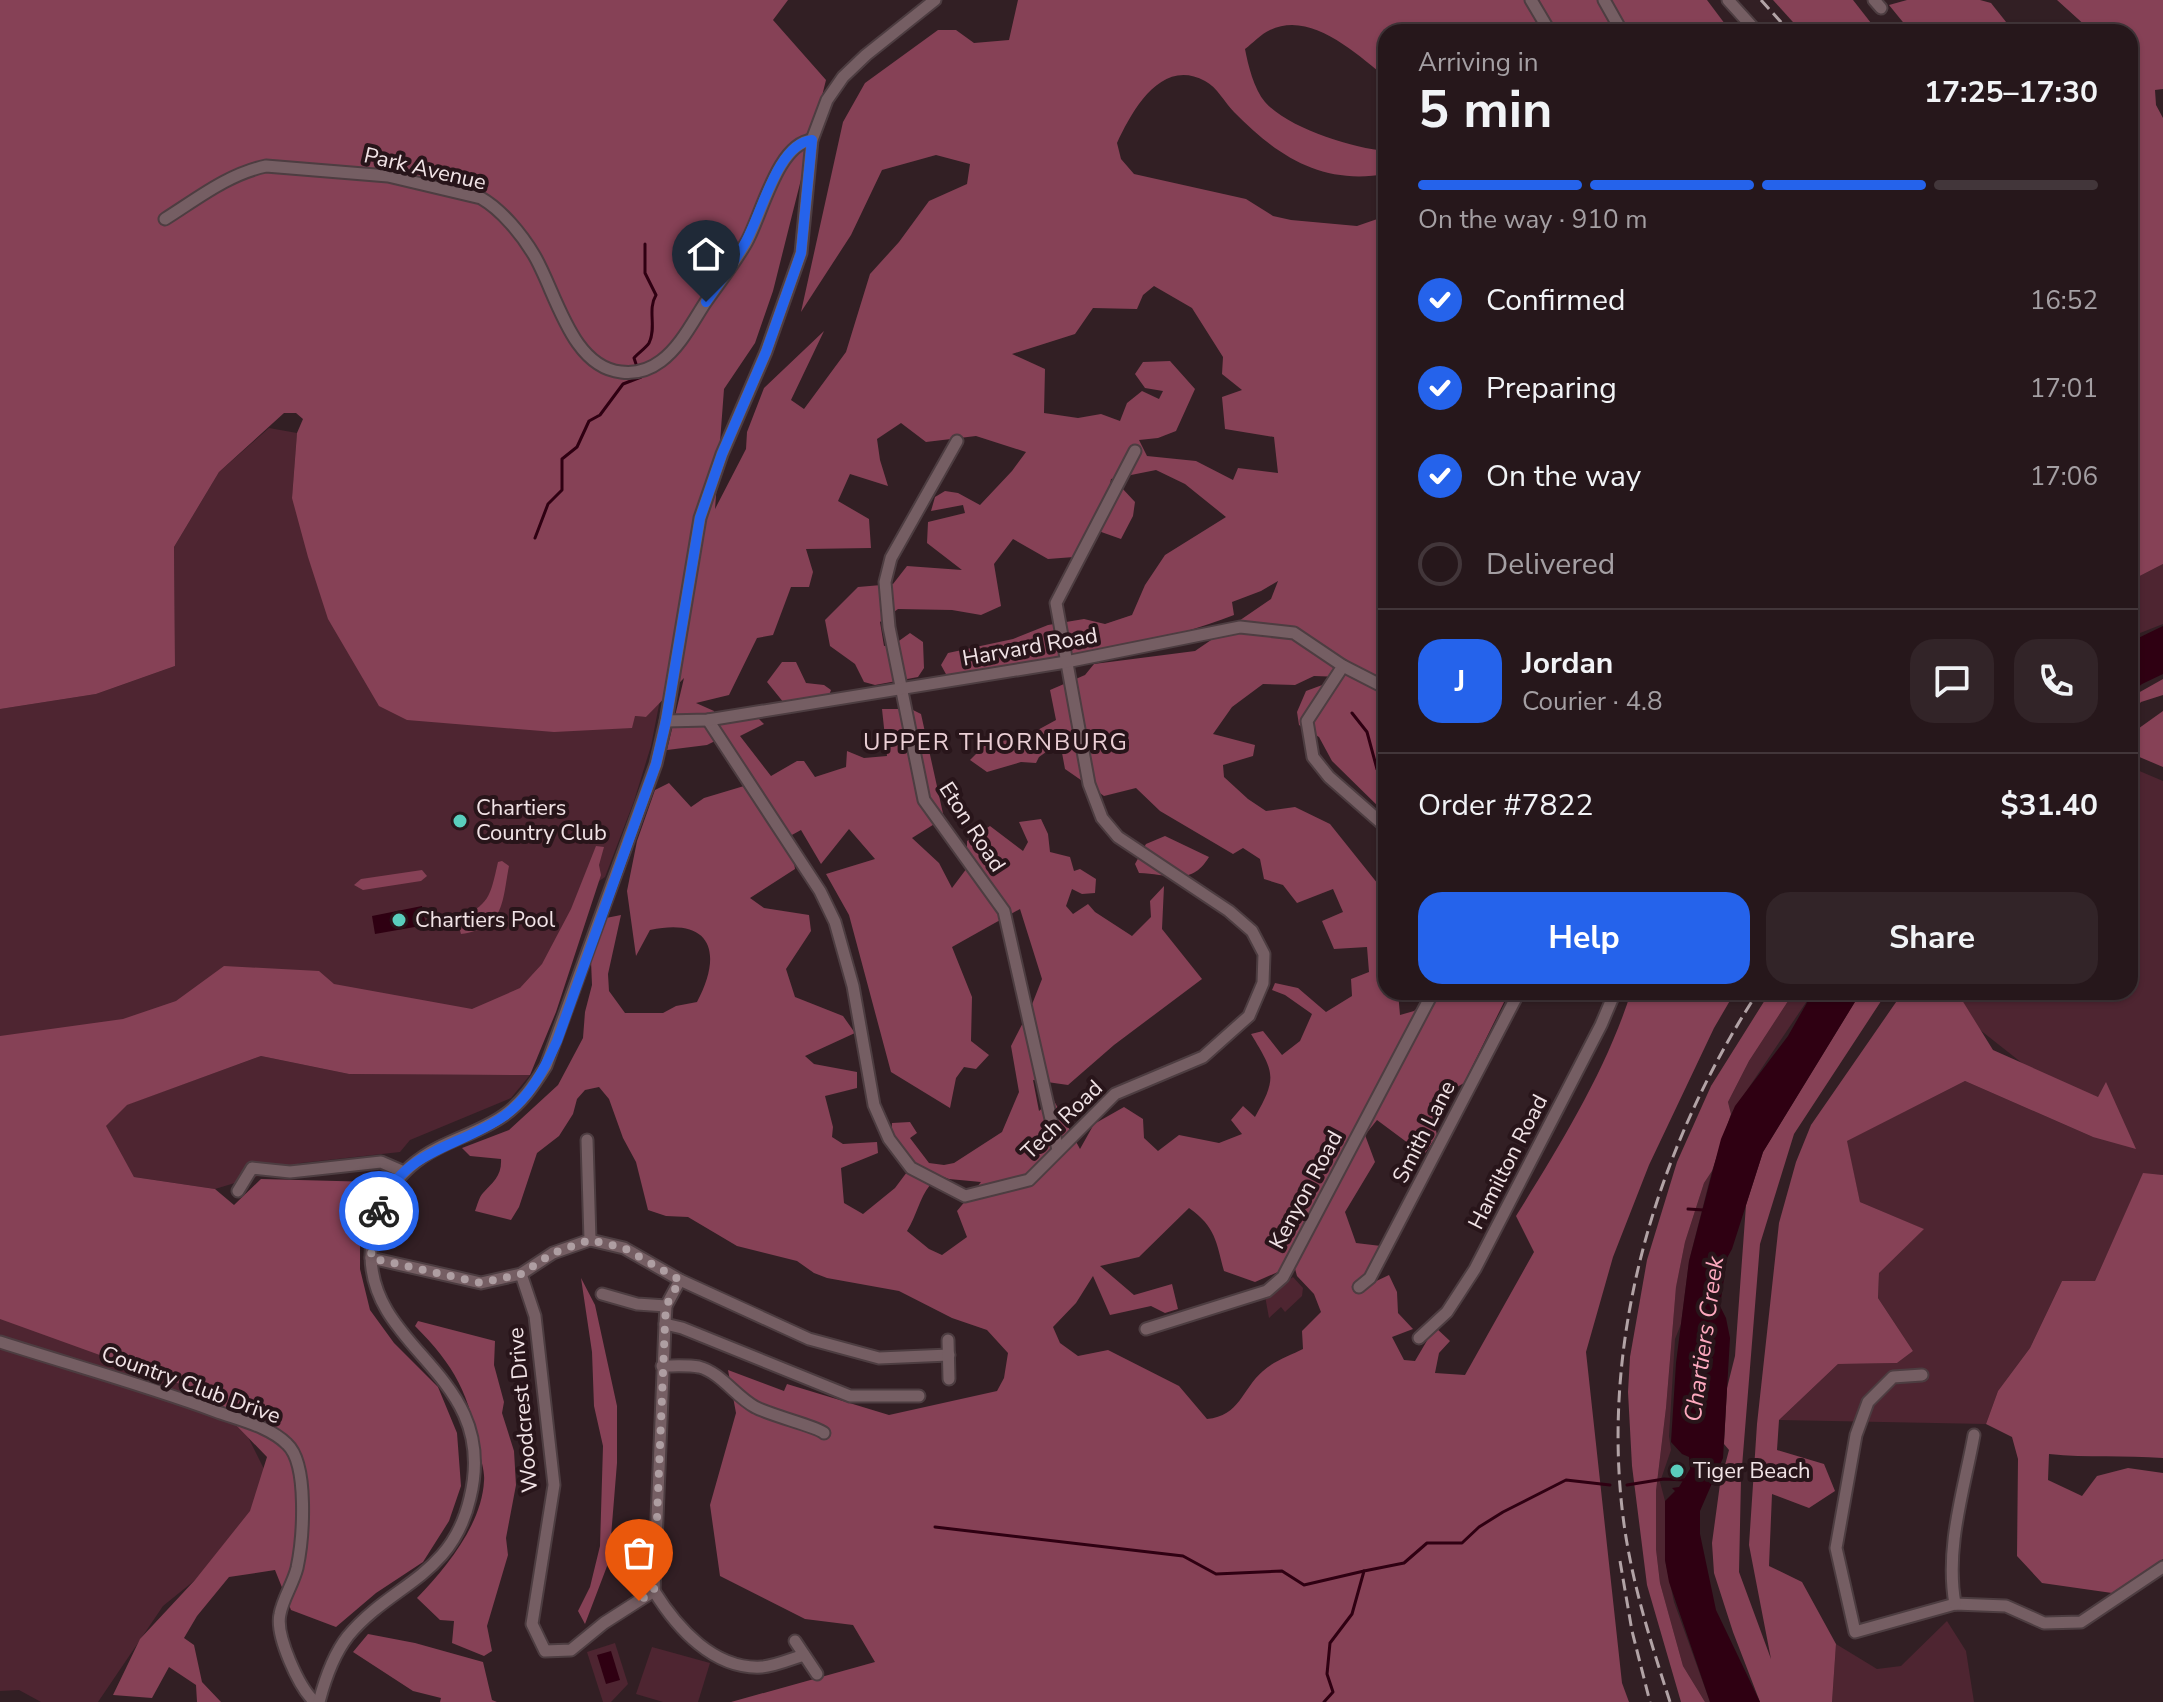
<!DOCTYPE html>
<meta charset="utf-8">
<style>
:root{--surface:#26171b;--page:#322428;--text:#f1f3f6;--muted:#a49fa3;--line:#42363a;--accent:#2563eb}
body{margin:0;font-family:"Nunito Sans",sans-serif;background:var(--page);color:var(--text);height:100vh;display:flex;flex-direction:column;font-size:30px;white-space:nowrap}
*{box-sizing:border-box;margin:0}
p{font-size:26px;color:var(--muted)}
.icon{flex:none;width:44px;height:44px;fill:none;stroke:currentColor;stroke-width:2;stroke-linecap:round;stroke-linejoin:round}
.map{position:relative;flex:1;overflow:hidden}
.panel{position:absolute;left:1378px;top:24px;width:760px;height:976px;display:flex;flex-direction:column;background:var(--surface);border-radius:24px;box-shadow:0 2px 6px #0004,0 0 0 2px var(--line)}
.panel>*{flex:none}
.pin{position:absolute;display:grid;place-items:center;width:68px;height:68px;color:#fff;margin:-82px -34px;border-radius:50% 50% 50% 0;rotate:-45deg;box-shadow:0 0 8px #0007}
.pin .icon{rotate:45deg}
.courier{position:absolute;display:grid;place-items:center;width:80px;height:80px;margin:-40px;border:6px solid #2563eb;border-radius:50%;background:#fff;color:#222;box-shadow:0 2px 10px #0007}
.summary em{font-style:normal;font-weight:700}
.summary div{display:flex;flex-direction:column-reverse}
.summary{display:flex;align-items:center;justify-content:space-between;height:136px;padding:0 40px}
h1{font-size:52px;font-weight:700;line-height:60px}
.bar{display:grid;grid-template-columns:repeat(4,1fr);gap:12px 8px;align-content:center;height:96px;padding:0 40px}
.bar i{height:10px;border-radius:6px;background:var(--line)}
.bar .active{background:var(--accent)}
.bar p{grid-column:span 4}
.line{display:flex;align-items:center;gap:20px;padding:0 40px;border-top:2px solid var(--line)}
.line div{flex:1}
.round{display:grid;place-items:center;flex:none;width:84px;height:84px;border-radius:24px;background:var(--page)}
ol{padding:0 40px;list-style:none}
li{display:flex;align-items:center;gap:24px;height:88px}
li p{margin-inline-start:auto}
li .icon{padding:8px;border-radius:50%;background:var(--accent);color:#fff;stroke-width:4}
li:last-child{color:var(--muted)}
li i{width:44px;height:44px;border:4px solid var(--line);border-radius:50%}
.cta{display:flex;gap:16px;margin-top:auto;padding:16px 40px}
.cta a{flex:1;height:92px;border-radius:24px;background:var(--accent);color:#fff;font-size:32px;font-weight:700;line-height:92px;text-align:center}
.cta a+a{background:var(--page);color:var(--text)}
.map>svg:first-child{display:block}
.green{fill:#4e2531}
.forest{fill:#864156;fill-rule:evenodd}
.water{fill:#2f0012}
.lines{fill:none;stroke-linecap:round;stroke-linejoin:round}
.stream{stroke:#2f0012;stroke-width:3}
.minor-casing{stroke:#4d3d41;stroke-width:15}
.minor{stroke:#755e63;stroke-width:11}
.rail{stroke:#b2a3a6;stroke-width:3;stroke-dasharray:12 6;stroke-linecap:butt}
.done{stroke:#ae9ea2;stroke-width:8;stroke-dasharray:0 14.4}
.route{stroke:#2563eb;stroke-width:10}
.poi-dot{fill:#5acebd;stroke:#28151a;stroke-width:3}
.labels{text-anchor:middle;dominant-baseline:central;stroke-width:8;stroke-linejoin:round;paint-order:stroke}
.street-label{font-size:22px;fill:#f1e3e6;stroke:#28151a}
.poi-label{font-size:22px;fill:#f1e3e6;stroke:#28151a;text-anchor:start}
.neighbourhood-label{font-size:24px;letter-spacing:2px;fill:#ebcfd5;stroke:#28151a}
.water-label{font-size:24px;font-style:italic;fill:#fea9bf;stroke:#28151a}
</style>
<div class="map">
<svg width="2163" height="1702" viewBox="0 0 2163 1702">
<rect width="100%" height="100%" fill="#321f24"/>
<g class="green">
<path d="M269,428L297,433L292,498L635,716L646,717L660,700L651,746L634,801L605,877L590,887L554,977L500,1020L242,1003L0,1071V709L96,694L175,666L174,547L219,472Z"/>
<path d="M2163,564V624L2130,637V581Z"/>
<path d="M2130,767L2163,781V1175L2143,1174L2095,1281H2062L2030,1348L1998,1391L1986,1424L1779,1420L1838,1364L1897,1363L1913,1351L1878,1298L1879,1272L1923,1229L1860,1202L1846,1141L1965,1081L2093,1137L2027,1067L1946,1003L1949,992H2130Z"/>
<path d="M1794,992H1813L1731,1114L1728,1102L1749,1061Z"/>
<path d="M261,1056L349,1074L530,1075L511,1098L410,1140L400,1152L301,1163L215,1189L134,1177L105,1127L126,1105Z"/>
<path d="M1712,1171L1689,1261L1681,1324L1675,1339L1669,1436L1671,1450L1660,1482L1665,1501V1560L1674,1602L1710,1702H1705L1683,1666L1660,1583L1656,1549V1491L1666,1408L1676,1286L1685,1242L1704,1183Z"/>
<path d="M1293,1277L1303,1288L1302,1296L1285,1312L1281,1307L1269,1318L1265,1296Z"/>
<path d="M0,1288L179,1345L248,1437L266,1473L258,1523L232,1550L163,1606L98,1702H41L19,1690L0,1691Z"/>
<path d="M1947,1621L1966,1651L1974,1702H1832L1836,1644L1877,1669L1901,1666Z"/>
<path d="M615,1643L628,1684L611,1702H603L587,1652Z"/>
<path d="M652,1647L710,1663L698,1702H663L636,1694Z"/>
</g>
<g class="forest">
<path d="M0,0H788L773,20L826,80L773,291L755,343L724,389L715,509L746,449L747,432L764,388L824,331L791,400L804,409L846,352L870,274L899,242L929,201L967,184L970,164L936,155L882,170L851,235L801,312L843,122L865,83L938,30H956L974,43L1009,40L1018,0H1707L1731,32H1386V77C1356,54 1311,10 1270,30C1261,34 1253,43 1245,49C1248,65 1254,89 1265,102C1288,128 1352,148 1386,151V174C1322,185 1278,157 1234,112C1225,103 1217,87 1205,81C1161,57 1132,111 1117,143L1121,159L1134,174L1246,199L1273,216L1291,220L1357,226L1386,216V814L1332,761L1319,737L1299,725L1297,712L1306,691L1344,677L1314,676L1295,685L1263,684L1232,707L1213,734L1255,745L1253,756L1223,765L1224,777L1248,799L1266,811L1295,807L1330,824L1382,889L1386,897V992H1398L1400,1015L1414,1011L1437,992H1509L1464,1083L1429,1103L1437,1135L1424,1155L1377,1120L1365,1135L1375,1162L1345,1212L1356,1243L1381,1246L1368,1285L1389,1275L1397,1292L1398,1313L1413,1329L1392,1337L1404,1360L1415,1361L1435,1327L1450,1341L1439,1353L1435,1373L1465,1375L1534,1252L1516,1216C1559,1147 1607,1069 1631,992H1735L1714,1028L1649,1165L1613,1257L1586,1352L1622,1683L1629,1702H731L875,1662L853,1625L805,1619L720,1576L710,1505L736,1413L728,1370L784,1391L787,1384L889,1415L997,1391L1004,1378L1008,1353L987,1330L952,1318L899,1291L827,1278L814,1273L797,1261L737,1246L688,1217L666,1216L648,1210L636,1162L623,1138L609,1099L599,1087L585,1090L577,1099L573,1114L559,1136L537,1153L519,1207L511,1220L475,1211C477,1206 479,1197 483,1193C493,1182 502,1176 501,1159L470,1156L462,1148L509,1130L558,1085L583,1038L585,1012L592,985L591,961L606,918L621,915L608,974L609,991L625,1013H663L676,1006L697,1002C723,953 712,917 650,930L636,956L627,891L637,841L655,790L669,783L691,807L704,798L754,783L723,737L707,745L667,750L684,678L646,717L635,716L632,728L554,732L407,720L379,706L328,619L308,557L292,498L297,433L303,419L296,413H284L219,472L174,547L175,666L96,694L0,709ZM1154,286L1192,308L1223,357L1222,374L1242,390L1222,397L1225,429L1274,437L1278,473L1238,468L1233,480L1196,461L1147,456L1139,440L1158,438L1176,431L1195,389L1170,361L1143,362L1135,374L1145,388L1163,391L1159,399L1142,391L1127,403L1120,421L1101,414L1078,418L1044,413L1045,369L1012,354L1075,334L1093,308L1137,309L1143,295ZM901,423L926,442L976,436L1026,452L1012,471L980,505L958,493L945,491L935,497L931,511L963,505L965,513L928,522L927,543L962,570L907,566L893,584L858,587L825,620L830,646L855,664L864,682L875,685L918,677L924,668L923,642L910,633L896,643L884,646L880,622L898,609L952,610L981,615L1001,606L994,564L1013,539L1048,559L1074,557L1090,528L1121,539L1133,516L1135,502L1121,487L1109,489L1111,479L1156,470L1185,484L1226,517L1165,555L1145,585L1132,615L1105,624L1084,619L1048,625L1013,639L948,653L941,665L947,676C1041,660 1145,650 1234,615L1232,602L1261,591L1278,581L1271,599L1195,651L1094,664L1085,675L1050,690L1056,720L1023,738L987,743L970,760L987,772L1021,762L1036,763L1039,757L1060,742L1065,769L1104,796L1136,788L1160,811L1233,854L1243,848L1260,859L1264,879L1283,885L1297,903L1333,889L1343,912L1322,921L1334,949L1367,947L1369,972L1351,979L1352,996L1326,1012L1298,988L1275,983L1272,990L1285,995L1312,1014L1300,1041L1282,1055L1263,1031L1251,1034C1274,1072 1278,1077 1255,1117L1243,1106L1231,1120L1242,1134L1219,1143L1179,1135L1158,1151L1144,1138L1143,1119L1124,1107L1094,1124L1080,1149L1053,1099L1039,1111L1033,1080L1068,1085L1114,1045L1202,979L1162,929L1164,886L1150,901L1151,917L1132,936L1095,912L1088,904L1073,914L1066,906L1072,889L1082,894L1095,893L1096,879L1080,869L1074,871L1070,857L1050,852L1048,834L1041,819L1019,822L1028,842L1023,851L990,826L967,841V868L952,888L939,863L912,838L944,818L921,714L911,709H882L887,756L864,758L847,751L846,767L815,777L804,761H797L771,776L740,736L764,724L758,718L713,722L714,711L696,703L729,695L757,638L773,635L791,587H809L813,572L806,549L871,548L869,519L838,501L850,474L888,486L880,460L877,439ZM849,829L875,859L826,874L849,915L891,1072L950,1108L956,1078L964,1067L976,1069L989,1055L971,1041L972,997L952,947L1020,909L1042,979L1031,1007L1011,1046L1019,1092L1002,1132L954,1163L944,1165L929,1163L910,1138L917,1133L910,1122L892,1123L891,1138L916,1167L949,1179L981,1182L957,1211L967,1237L942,1255L929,1249L907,1231C917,1215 919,1199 930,1185L907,1172L895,1188L863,1214L844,1203L841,1168L878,1153L877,1142L843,1144L832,1137L833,1127L825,1096L857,1088V1072L814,1064L805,1056L855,1033L843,1016L795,997L786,969L811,931L809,915L764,908L750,898L795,869L790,836L801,830L821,864ZM1189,1208C1216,1227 1216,1242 1224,1271L1255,1282L1294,1265L1297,1276L1314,1294L1321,1312L1302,1331L1303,1349C1291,1355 1274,1361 1263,1371C1242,1389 1240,1416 1207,1419L1179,1386L1108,1350L1078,1356L1060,1343L1053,1327L1076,1303L1093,1276L1110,1315L1151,1306L1165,1313L1178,1309L1172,1284L1134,1295L1100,1266L1139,1257Z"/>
<path d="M1773,0H1853L1878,32H1802Z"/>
<path d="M1907,0H1980L1991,3L2014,32H1911L1889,5Z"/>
<path d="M2057,0H2163V89L2155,90L2156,105L2163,118V564L2130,581V32H2088V28Z"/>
<path d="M782,662H796L806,683L824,685L831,690L828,698L784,703L767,682Z"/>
<path d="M2163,679V695L2141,702L2130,714L2131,697Z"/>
<path d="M2163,711V767L2130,753L2135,731Z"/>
<path d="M1165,836L1209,857C1191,887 1169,874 1139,873L1135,864L1146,844Z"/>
<path d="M596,846L604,847L599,865L601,875L556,1012L530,1075L349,1074L261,1056L127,1105L106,1126L134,1177L215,1189L234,1205L261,1179L375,1182L360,1221V1269L370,1310L394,1343L438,1387L457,1433L461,1486L449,1521L423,1562L376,1593L336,1627L291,1610L275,1570L229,1577L197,1616L184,1638L194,1645L202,1682L221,1702H197L196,1685L169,1667L152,1698L113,1695L140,1639L195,1580L250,1511L267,1457L205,1393L0,1319V1036L123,1019L176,1001L224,966L319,971L334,984L472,1009L520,988L542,964L571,909Z"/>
<path d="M502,861L509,866C502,902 505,928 461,934L457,920C490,904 490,897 498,862Z"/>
<path d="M422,870L427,876L421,881L363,890L354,885L361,879Z"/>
<path d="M1770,992H1794L1749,1061L1728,1102L1731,1114L1712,1171L1704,1183L1685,1242L1676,1287L1666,1408L1656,1491V1549L1660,1583L1683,1666L1705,1702H1681L1647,1585L1632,1466L1628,1392L1630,1357L1647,1260L1677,1162L1711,1086Z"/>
<path d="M1861,992H1887L1794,1134L1760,1244L1741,1479L1739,1572L1771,1659L1749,1545L1757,1424L1779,1223L1796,1162L1811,1125L1903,992H1957L1993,1050L2098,1097L2106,1082L2136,1149L2093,1137L1965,1081L1847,1141L1860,1202L1924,1229L1879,1273L1878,1298L1913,1351L1897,1363L1838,1364L1779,1420L1777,1450L1824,1464L1835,1491L1809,1508L1772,1494L1769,1566L1802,1582L1836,1644L1832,1702H1760L1733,1632L1714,1573L1712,1543L1720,1484L1729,1450L1724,1444L1727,1388L1735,1356L1746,1205L1763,1152Z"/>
<path d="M2143,1173L2163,1175V1458C2125,1455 2087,1458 2049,1454L2048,1480L2082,1496L2097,1476L2128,1468L2163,1473V1559L2112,1593L2042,1583L2017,1556L2018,1459L2012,1437L1986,1424L1998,1391L2030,1348L2062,1281H2095Z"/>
<path d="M581,1278L595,1305L617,1406V1463L609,1561L585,1624L578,1611L590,1587L600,1546L603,1446L594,1406L592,1352Z"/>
<path d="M418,1321L495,1341L494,1365L504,1402L502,1413L514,1451L516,1485L506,1538L508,1555L487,1626L492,1651L484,1656L452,1643L454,1621L440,1620L417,1598C446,1568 482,1524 484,1481C485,1472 481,1460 479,1450C470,1395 455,1366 415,1326Z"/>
<path d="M368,1634L415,1643L483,1662L492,1700L497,1702H440L441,1698L413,1691L353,1652Z"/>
</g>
<g class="water">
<path d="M2163,626V674L2142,684L2130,694V669L2133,668L2130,667V642Z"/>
<path d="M422,906L426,925L375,934L372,916Z"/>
<path d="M1813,992H1861L1763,1152L1732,1249L1727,1258L1720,1306L1726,1318L1730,1338L1723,1458L1700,1511V1534L1716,1610L1760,1702H1710L1669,1582L1665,1560V1501L1675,1491L1672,1488L1679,1487L1690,1469L1689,1457L1682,1454L1671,1442L1676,1363L1689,1261L1721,1139L1735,1106L1788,1036Z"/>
<path d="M611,1651L620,1680L606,1684L597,1655Z"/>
</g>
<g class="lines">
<g class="stream">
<path d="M636,364L634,358C638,353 646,348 649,343C657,327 647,310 656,295L645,273V244"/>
<path d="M535,538L548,504L562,490V459L577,447L589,421L600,415L623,384L641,377"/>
<path d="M1352,713L1367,732L1377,769L1386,780"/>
<path d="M1688,1209L1704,1210"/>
<path d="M1627,1485L1664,1479L1685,1480"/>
<path d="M935,1527L1183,1556L1216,1574L1282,1571L1304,1585L1364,1571"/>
<path d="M1324,1702L1333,1692L1327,1674L1330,1643L1352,1614L1364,1571L1404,1563L1427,1543H1462L1479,1527L1503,1512L1566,1480L1610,1485"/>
</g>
<g class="minor-casing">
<g id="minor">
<path d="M1531,0L1550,32"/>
<path d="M1604,0L1622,32"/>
<path d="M1728,0L1757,32"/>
<path d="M1874,0L1881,8"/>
<path d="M165,219C197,199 228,174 266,166L388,176L481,198C502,210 522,235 534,255C556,292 571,367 621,372C636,374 649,370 661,361C680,347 692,323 705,303C719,283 734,264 746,243C762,215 777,144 812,140"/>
<path d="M957,441L891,558L885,582L889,627L924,800L1004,911L1058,1150"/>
<path d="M1343,666L1307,721L1313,757L1329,777L1386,827"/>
<path d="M708,720L820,891L835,922L853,986L874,1105L889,1139L911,1168L965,1196L1029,1180L1115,1094L1203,1057L1249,1016L1263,983L1264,954L1252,931L1229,911L1118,837L1102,818L1089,784L1056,603L1135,451"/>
<path d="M666,721L708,720L1066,662L1240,627L1294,633L1343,666L1386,688"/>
<path d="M238,1191L252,1168L290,1172L381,1162L404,1172"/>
<path d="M590,1240L624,1248L680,1280L666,1306L665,1324L654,1591"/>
<path d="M371,1258L481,1283L521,1274L553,1253L590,1240L587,1140"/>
<path d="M521,1274L535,1316L554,1485L532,1624L545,1651L571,1650L604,1623L654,1591"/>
<path d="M680,1280L809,1339L879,1358L949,1355"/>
<path d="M1359,1287L1370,1278L1519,992"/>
<path d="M602,1294L637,1304L666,1306"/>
<path d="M665,1324L682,1328L850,1396H919"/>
<path d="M1146,1329L1267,1291L1283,1277L1433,992"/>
<path d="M1419,1338L1447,1312L1475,1269L1601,1025L1615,992"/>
<path d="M948,1340L949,1379"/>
<path d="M0,1342C72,1365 144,1385 215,1411C239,1420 269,1426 287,1444C309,1464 303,1540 297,1568C293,1584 283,1598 280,1614C275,1635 299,1688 315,1702"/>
<path d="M662,1366C674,1366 688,1365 699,1367C720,1372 736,1397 755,1407C769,1415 818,1427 824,1433"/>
<path d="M1922,1375L1893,1377L1868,1402L1856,1435L1836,1548L1855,1632L1955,1604L2006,1606L2044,1623L2081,1622L2163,1567"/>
<path d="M654,1591C677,1628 714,1670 762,1667C775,1666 791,1659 804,1655"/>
<path d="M1955,1604C1945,1547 1964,1490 1974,1435"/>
<path d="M795,1641L817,1674"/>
<path d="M319,1702C325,1679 333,1655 348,1636C392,1583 452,1577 470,1498C500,1376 372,1352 371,1256C371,1209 396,1169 438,1148C459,1137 483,1130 503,1116C522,1103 534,1085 546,1066L656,764L666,721L700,518L722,454L766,352L801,253L812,140L827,100L843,77L866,55L935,0"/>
</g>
</g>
<use href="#minor" class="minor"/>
<g class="rail">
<path d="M1761,0L1790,32"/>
<path d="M1620,1561L1632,1631L1650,1702"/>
<path d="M1670,1702C1652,1646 1634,1590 1625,1531C1597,1344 1656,1148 1758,992"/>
</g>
</g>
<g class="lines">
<path class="done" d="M379,1211L372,1240L371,1258L481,1283L521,1274L553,1253L590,1240L624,1248L680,1280L666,1306L665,1324L654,1591L639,1601"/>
<path class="route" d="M379,1211C401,1149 457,1149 504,1116C530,1097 544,1070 557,1041L656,764L666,721L700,518L722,454L766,352L801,253L812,140C776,144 761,218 744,245C733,264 719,283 706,302"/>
</g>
<g class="poi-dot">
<circle cx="460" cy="821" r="8"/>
<circle cx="399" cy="920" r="8"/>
<circle cx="1677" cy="1471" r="8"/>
</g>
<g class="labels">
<g class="street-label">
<text transform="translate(425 169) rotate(13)">Park Avenue</text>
<text transform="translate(1030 647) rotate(-10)">Harvard Road</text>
<text transform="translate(972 827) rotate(57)">Eton Road</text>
<text transform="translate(1062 1120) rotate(-44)">Tech Road</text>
<text transform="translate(1424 1132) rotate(-63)">Smith Lane</text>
<text transform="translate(1508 1162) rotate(-63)">Hamilton Road</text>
<text transform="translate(1306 1190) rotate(-62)">Kenyon Road</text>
<text transform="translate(191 1385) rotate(20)">Country Club Drive</text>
<text transform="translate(523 1410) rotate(-95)">Woodcrest Drive</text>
</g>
<g class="poi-label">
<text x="476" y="808">Chartiers<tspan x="476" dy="25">Country Club</tspan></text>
<text x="415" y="920">Chartiers Pool</text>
<text x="1693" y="1471">Tiger Beach</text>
</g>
<g class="neighbourhood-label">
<text x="996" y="742">UPPER THORNBURG</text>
</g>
<g class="water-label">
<text transform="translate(1704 1339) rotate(-82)">Chartiers Creek</text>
</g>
</g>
</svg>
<div class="pin" style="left:639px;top:1601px;background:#ea580c"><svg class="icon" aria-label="bag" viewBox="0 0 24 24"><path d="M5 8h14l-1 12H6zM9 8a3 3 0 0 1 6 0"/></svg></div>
<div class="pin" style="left:706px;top:302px;background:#1f2937"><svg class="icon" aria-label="home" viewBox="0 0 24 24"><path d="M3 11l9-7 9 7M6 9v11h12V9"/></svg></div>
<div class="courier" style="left:379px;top:1211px"><svg class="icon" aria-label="bike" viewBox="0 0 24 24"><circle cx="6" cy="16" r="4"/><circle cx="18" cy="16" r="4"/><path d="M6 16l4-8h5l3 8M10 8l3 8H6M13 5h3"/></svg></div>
<section class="panel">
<div class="summary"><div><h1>5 min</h1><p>Arriving in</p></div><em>17:25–17:30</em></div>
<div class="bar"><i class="active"></i><i class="active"></i><i class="active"></i><i></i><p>On the way · 910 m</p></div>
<ol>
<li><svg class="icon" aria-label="check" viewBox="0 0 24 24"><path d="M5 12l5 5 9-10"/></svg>Confirmed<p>16:52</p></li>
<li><svg class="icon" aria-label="check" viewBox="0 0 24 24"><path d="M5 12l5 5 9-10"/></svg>Preparing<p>17:01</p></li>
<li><svg class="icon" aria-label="check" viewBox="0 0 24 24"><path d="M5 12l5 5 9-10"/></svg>On the way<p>17:06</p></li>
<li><i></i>Delivered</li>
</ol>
<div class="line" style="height:144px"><b class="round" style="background:var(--accent);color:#fff">J</b><div><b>Jordan</b><p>Courier · 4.8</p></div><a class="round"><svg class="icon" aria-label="chat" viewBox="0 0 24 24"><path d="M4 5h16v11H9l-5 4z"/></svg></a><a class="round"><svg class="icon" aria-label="phone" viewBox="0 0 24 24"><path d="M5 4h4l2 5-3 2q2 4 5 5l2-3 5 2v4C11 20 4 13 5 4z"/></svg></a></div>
<div class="line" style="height:104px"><div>Order #7822</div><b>$31.40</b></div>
<div class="cta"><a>Help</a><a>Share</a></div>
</section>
</div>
